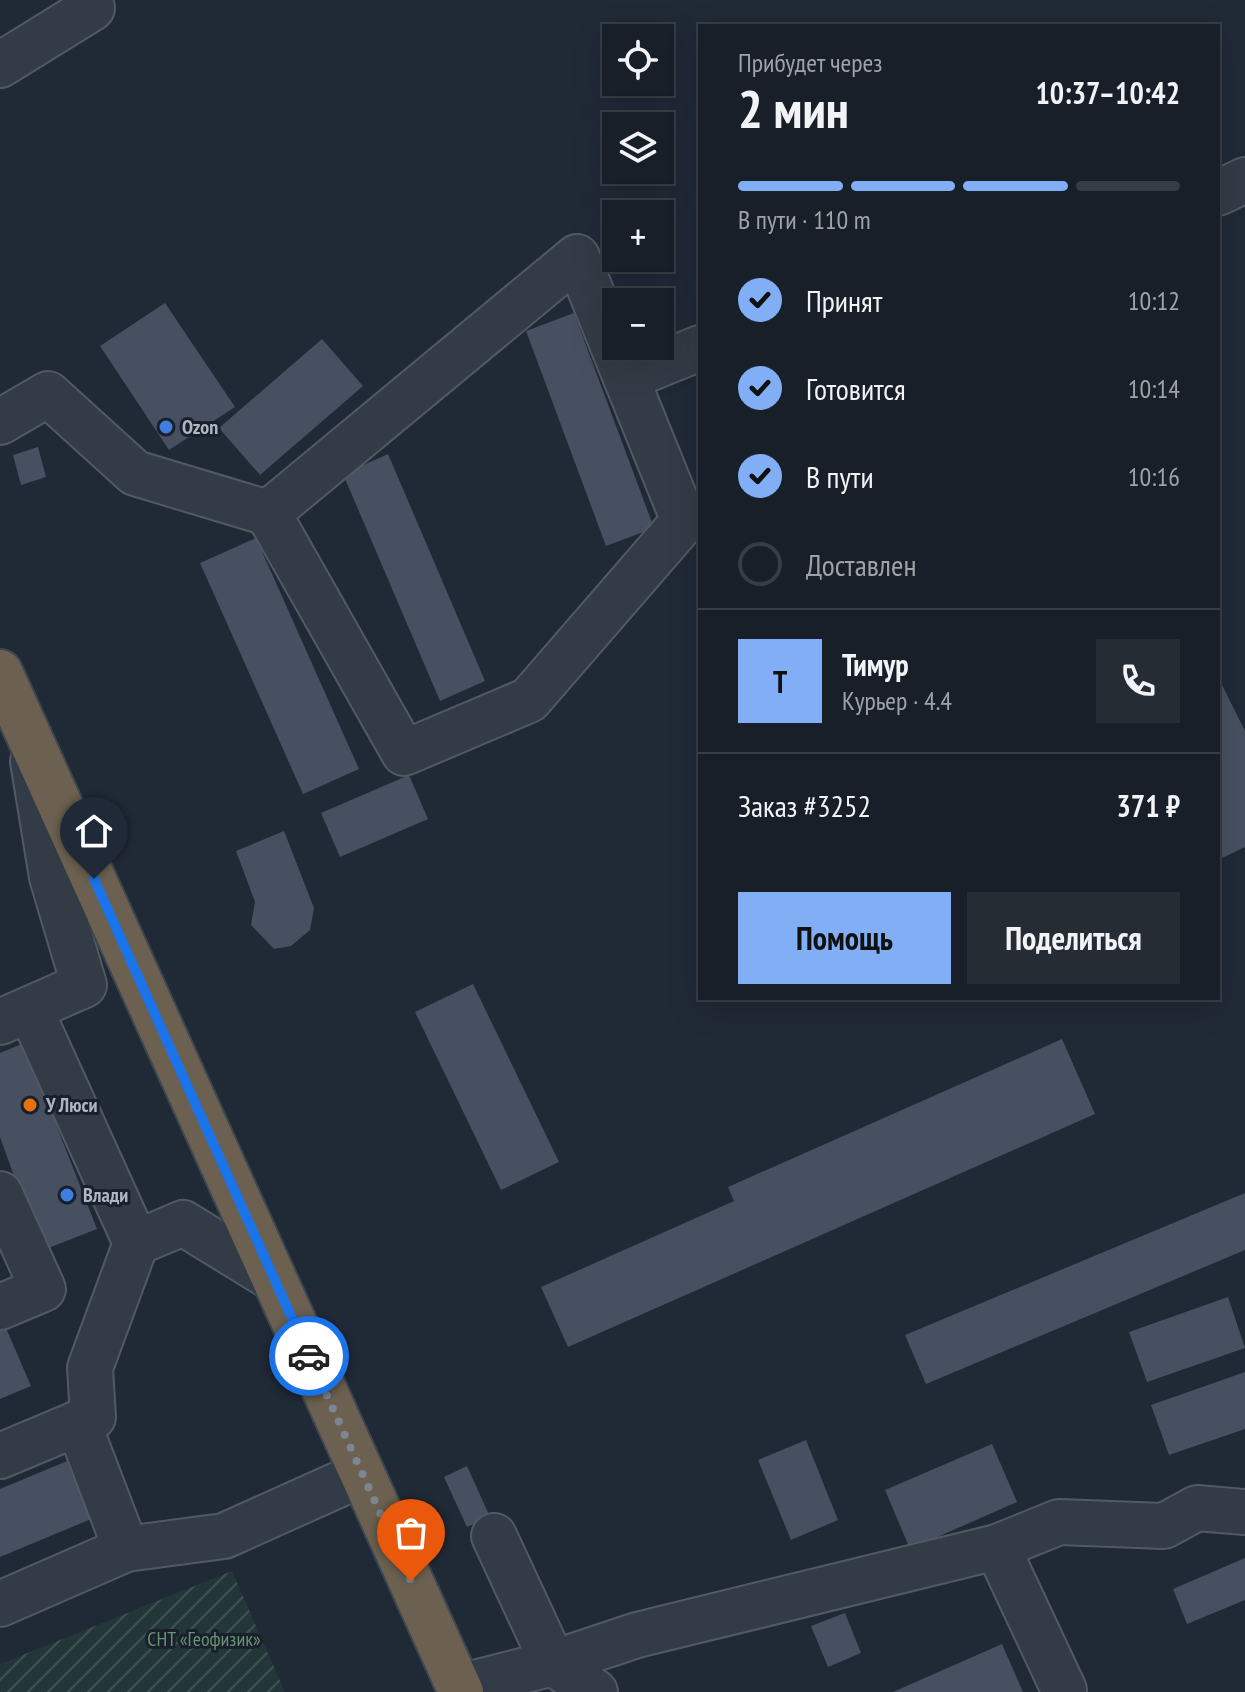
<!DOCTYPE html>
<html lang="ru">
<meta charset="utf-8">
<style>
:root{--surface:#181f28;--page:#252c34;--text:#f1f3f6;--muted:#9fa2a8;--line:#363d45;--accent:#81aef4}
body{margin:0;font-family:"PT Sans Narrow",sans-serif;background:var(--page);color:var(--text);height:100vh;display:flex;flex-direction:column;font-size:30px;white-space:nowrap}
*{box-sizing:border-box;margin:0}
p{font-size:26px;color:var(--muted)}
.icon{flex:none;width:44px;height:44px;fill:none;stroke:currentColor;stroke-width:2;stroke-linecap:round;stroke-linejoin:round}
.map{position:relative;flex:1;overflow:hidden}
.sheet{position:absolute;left:698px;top:24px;width:522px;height:976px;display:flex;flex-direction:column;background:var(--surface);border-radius:0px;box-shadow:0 8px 32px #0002,0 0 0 2px var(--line)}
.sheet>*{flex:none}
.fabs{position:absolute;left:602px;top:24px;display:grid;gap:16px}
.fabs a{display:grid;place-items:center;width:72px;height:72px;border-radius:0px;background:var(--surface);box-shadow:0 8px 32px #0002,0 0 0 2px var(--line);font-size:40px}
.pin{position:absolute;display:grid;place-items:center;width:68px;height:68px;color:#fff;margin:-82px -34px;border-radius:50% 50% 50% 0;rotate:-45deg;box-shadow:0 0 8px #0007}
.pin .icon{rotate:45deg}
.courier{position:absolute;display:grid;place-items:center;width:80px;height:80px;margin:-40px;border:6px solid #1a73e8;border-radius:50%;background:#fff;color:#222;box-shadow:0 2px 10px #0007}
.summary em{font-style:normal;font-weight:800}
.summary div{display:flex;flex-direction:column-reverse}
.summary{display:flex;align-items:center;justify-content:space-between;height:136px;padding:0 40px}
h1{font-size:52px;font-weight:800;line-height:60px}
.bar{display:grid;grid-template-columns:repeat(4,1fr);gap:12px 8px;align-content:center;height:96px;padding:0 40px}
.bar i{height:10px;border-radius:6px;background:var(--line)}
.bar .current{background:var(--accent)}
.bar p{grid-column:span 4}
.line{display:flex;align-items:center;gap:20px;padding:0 40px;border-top:2px solid var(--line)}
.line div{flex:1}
.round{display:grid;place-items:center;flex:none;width:84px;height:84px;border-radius:0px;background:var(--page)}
ol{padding:0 40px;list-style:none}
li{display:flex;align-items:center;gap:24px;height:88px}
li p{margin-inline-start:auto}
li .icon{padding:8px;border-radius:50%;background:var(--accent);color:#111;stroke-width:4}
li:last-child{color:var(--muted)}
li i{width:44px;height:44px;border:4px solid var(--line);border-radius:50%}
.cta{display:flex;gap:16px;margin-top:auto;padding:16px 40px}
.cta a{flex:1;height:92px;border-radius:0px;background:var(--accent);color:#111;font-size:32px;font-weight:800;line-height:92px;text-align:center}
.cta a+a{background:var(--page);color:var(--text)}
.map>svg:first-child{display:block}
.garden{fill:url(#garden-furrows)}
.building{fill:#465060}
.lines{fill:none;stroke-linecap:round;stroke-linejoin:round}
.minor-casing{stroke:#515964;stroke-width:48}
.highway-casing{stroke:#3e4651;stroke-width:48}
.minor{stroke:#333b46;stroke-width:44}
.highway{stroke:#6c6150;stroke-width:44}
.done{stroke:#7c8592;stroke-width:8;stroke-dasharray:0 14.4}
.route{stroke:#1a73e8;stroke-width:10}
.shop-dot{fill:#3f7fe0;stroke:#19202b;stroke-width:3}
.food-dot{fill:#e8710a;stroke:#19202b;stroke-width:3}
.labels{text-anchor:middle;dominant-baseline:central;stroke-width:6;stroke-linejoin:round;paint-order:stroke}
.poi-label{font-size:20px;font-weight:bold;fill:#adb6c3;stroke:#19202b;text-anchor:start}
.park-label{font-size:20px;fill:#669370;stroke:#19202b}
</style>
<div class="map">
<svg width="1245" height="1692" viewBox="0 0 1245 1692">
<defs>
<pattern id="garden-furrows" width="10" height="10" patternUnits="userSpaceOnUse" patternTransform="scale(2)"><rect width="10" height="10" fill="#233638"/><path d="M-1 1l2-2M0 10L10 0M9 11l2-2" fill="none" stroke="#405153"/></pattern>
</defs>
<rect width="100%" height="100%" fill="#202936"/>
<path class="garden" d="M232,1571L285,1692H0V1664Z"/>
<g class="building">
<path d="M165,303L235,407L169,450L100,346Z"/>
<path d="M574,313L654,528L606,546L526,331Z"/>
<path d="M322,339L363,386L260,475L219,428Z"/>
<path d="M38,447L46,477L21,485L13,455Z"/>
<path d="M388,454L485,681L440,701L343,474Z"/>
<path d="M256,538L359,769L303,794L200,563Z"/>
<path d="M1218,677L1245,731V847L1218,860Z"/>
<path d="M409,775L428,819L340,857L321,813Z"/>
<path d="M284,831L314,908L310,930L291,946L274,949L251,925L255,902L236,851Z"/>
<path d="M473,984L559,1162L501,1190L415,1012Z"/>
<path d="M1062,1039L1095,1114L568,1347L541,1287L734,1201L728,1187Z"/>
<path d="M24,1043L97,1229L41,1251L0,1137V1053Z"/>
<path d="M1245,1193V1250L926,1384L905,1335Z"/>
<path d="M1228,1297L1245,1348L1147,1382L1129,1332Z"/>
<path d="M6,1328L31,1386L0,1399V1331Z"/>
<path d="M1245,1372V1429L1169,1455L1151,1405Z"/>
<path d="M806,1440L838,1520L791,1540L758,1460Z"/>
<path d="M992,1444L1017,1502L910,1549L885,1490Z"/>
<path d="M72,1459L96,1517L0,1557V1489Z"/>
<path d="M467,1466L490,1517L467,1527L444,1477Z"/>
<path d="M1245,1558V1600L1187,1624L1173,1589Z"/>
<path d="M845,1613L861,1653L828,1667L811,1626Z"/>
<path d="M1002,1644L1023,1692H893Z"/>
</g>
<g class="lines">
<g class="minor-casing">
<g id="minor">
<path d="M0,65L92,8L86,0"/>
<path d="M1218,193L1245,180"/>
<path d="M626,378L700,348"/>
<path d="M0,422L48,394L135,473L268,513L577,257L684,521L700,514"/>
<path d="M268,513L404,753L529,700L684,521"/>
<path d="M0,1022L84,985L52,877L33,761"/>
<path d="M0,1194L43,1289L0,1307"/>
<path d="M136,1243L183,1223L274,1279"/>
<path d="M0,1456L93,1417L90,1368L136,1243L30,1009"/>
<path d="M494,1536L553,1663L637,1635L997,1547L1064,1690"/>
<path d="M997,1547L1059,1522L1164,1526L1197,1508L1245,1512"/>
<path d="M126,1549L224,1536L362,1474"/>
<path d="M0,1604L126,1549L78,1423"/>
<path d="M459,1687L553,1663L595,1692"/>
</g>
</g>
<g class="highway-casing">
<path id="highway" d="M0,672L461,1692"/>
</g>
<use href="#minor" class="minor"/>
<use href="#highway" class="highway"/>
</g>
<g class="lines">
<path class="done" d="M309,1356L411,1581"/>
<path class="route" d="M94,879L309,1356"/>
</g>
<g class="shop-dot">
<circle cx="166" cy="427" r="8"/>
<circle cx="67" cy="1195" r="8"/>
</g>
<circle class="food-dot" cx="30" cy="1105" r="8"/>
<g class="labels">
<g class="poi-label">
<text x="182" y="427">Ozon</text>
<text x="46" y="1105">У Люси</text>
<text x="83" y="1195">Влади</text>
</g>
<g class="park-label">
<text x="204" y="1639">СНТ «Геофизик»</text>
</g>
</g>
</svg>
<div class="fabs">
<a><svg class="icon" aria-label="locate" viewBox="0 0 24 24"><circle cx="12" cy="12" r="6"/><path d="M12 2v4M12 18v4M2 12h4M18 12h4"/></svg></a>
<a><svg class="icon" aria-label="layers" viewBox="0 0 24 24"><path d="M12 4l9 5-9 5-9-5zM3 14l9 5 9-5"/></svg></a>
<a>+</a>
<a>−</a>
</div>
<div class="pin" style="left:411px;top:1581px;background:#ea580c"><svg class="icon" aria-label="bag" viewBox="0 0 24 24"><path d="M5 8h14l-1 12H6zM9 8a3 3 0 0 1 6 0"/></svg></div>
<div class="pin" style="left:94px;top:879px;background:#1f2937"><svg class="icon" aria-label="home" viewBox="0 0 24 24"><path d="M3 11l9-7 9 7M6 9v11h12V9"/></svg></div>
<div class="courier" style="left:309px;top:1356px"><svg class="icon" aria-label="car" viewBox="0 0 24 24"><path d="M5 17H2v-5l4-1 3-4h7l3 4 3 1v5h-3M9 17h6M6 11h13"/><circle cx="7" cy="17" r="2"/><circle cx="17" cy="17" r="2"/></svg></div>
<section class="sheet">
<div class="summary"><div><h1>2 мин</h1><p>Прибудет через</p></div><em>10:37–10:42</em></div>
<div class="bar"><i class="current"></i><i class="current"></i><i class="current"></i><i></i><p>В пути · 110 m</p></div>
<ol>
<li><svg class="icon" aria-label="check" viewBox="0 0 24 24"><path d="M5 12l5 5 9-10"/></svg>Принят<p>10:12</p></li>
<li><svg class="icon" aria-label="check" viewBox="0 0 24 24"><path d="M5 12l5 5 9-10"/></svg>Готовится<p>10:14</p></li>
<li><svg class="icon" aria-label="check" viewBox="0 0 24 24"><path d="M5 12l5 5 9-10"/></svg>В пути<p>10:16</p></li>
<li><i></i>Доставлен</li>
</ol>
<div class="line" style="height:144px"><b class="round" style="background:var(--accent);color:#111">Т</b><div><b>Тимур</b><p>Курьер · 4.4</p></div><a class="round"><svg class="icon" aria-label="phone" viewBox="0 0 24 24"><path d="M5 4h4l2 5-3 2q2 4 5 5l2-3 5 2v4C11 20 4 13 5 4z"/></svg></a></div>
<div class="line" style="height:104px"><div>Заказ #3252</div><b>371 ₽</b></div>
<div class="cta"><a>Помощь</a><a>Поделиться</a></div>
</section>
</div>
